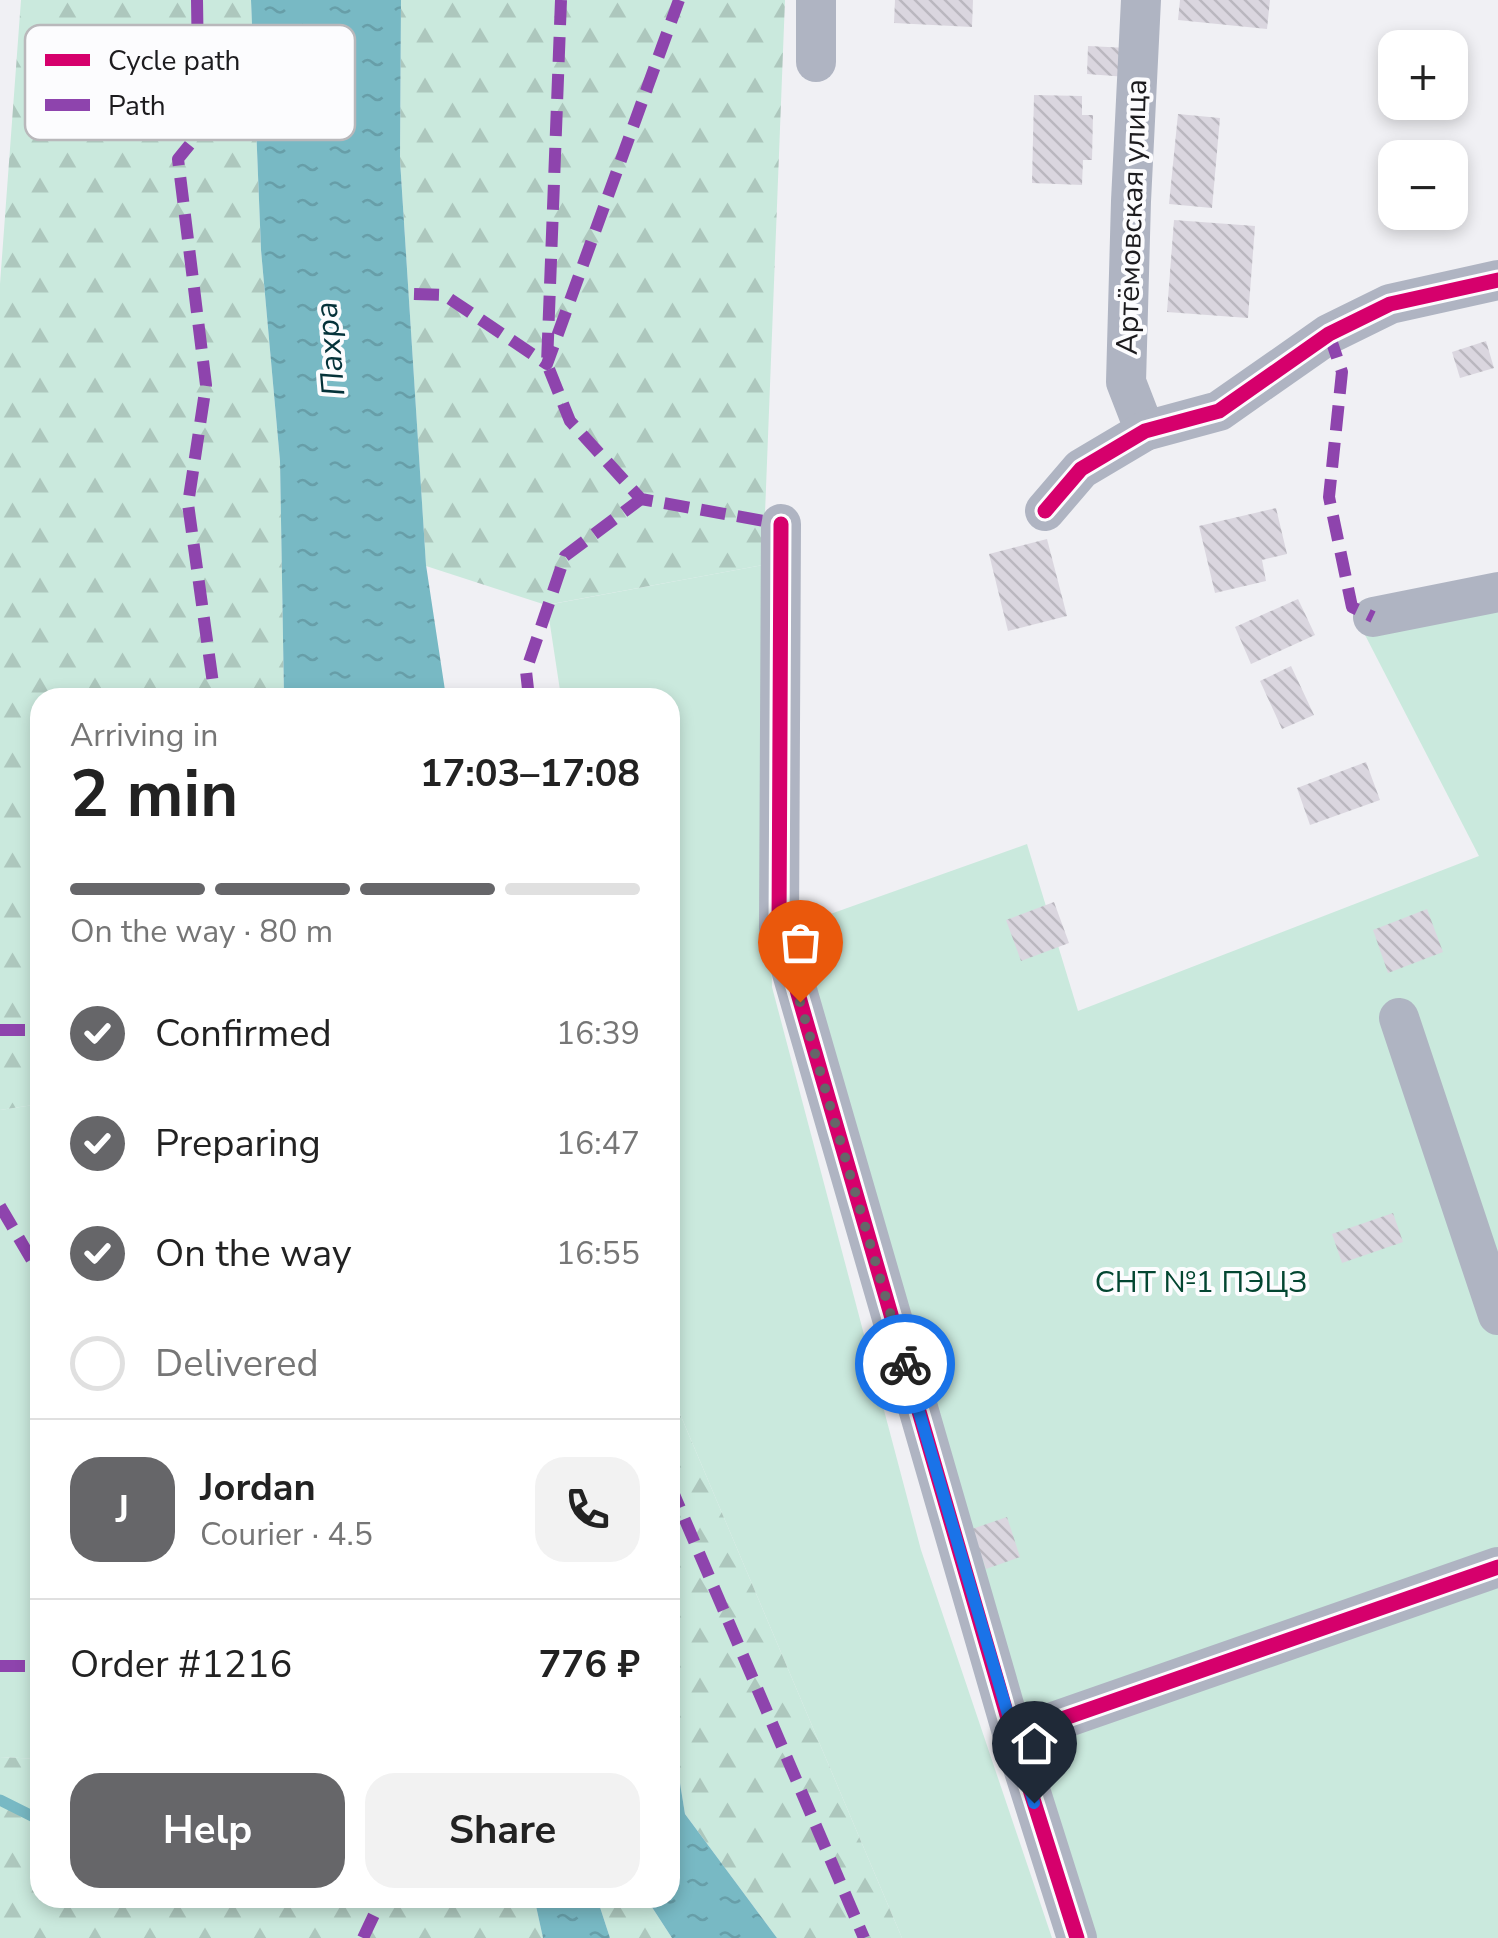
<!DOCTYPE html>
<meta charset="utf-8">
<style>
:root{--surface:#fff;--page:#f2f2f2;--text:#222;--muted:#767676;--line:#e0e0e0;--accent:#666669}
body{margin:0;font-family:"Nunito Sans",sans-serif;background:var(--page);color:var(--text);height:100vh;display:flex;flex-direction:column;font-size:38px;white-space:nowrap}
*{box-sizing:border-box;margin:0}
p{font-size:32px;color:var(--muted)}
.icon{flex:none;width:55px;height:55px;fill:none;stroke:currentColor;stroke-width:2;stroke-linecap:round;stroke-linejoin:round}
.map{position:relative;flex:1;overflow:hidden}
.side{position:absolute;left:30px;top:688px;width:650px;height:1220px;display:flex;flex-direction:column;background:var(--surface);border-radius:30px;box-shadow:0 5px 15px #0003}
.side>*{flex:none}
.tools{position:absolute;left:1378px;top:30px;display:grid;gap:20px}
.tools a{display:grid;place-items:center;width:90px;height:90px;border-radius:20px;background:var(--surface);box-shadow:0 5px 15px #0003;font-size:50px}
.pin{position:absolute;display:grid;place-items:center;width:85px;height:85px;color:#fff;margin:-102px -42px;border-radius:50% 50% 50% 0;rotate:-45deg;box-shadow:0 0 10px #0007}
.pin .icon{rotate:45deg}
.courier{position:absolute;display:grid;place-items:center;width:100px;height:100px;margin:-50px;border:8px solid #1a73e8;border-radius:50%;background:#fff;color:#222;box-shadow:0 2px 12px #0007}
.overview em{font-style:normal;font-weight:700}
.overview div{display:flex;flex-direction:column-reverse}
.overview{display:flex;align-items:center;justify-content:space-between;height:170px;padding:0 40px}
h1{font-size:65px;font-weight:700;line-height:75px}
.bar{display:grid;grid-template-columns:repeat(4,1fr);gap:15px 10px;align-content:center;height:120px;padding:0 40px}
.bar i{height:12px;border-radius:8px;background:var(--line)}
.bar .current{background:var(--accent)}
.bar p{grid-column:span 4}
.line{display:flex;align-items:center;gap:25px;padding:0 40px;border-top:2px solid var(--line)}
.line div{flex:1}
.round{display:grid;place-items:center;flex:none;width:105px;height:105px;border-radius:30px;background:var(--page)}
ol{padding:0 40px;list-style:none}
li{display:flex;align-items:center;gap:30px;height:110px}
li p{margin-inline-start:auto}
li .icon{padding:10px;border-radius:50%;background:var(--accent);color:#fff;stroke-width:4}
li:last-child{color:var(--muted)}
li i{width:55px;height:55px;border:5px solid var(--line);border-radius:50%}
.button{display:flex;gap:20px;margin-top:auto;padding:20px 40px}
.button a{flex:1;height:115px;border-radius:30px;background:var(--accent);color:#fff;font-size:40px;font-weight:700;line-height:115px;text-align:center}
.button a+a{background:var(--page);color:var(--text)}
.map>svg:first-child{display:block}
.green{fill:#cae9dd}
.forest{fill:url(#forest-firs)}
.water{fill:url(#water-ripples)}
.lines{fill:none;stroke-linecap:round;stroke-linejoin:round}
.stream{stroke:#78b9c4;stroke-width:11}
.building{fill:url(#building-back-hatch)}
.minor{stroke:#afb4c2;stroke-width:40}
.quiet{stroke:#8e44ad;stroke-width:12;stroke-dasharray:25 12;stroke-linecap:butt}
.cycleway-casing{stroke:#fcfcfe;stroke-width:21}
.cycleway{stroke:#d6006c;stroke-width:15}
.done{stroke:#666669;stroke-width:10;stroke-dasharray:0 18}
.route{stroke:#1a73e8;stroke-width:12}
.labels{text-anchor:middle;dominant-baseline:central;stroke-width:8;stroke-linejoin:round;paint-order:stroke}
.street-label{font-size:30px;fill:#1c1b1e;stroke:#fcfcfe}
.park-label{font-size:30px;fill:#034631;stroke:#fcfcfe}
.water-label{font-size:32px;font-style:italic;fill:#043239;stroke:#fcfcfe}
.key{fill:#fcfcfe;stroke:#b9b8bb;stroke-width:2.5}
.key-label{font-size:28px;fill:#1c1b1e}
</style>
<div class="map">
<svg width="1498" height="1938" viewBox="0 0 1498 1938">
<defs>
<pattern id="forest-firs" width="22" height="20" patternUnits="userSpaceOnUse" patternTransform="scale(2.5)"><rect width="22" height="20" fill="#cae9dd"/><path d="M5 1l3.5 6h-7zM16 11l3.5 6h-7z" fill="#adc7bd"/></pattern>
<pattern id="water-ripples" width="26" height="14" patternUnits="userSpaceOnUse" patternTransform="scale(2.5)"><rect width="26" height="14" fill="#78b9c4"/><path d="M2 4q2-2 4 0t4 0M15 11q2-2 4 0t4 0" fill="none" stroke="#679ea8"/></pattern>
<pattern id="building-back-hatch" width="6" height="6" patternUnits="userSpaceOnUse" patternTransform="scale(2.5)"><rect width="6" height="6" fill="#dad6df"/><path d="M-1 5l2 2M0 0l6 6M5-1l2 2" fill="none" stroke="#bab7bf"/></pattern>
</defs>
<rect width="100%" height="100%" fill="#f0f0f4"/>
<g class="green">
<path d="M763,565L772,987L921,1550L1052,1938H902L672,1395L670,1383V698L561,697L547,605Z"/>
<path d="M1498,607V1938H1092L791,928L1027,844L1078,1011L1479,856L1364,633Z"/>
<path d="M40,1104V1759L0,1757V1110Z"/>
</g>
<g class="forest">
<path d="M21,0H251L261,250L280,461L284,697L40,698V1104L0,1110V284Z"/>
<path d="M401,0H785L763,565L546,605L426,566L400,160Z"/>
<path d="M670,1394L672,1395L902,1938H777L685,1814L670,1721Z"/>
<path d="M0,1757L40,1759V1898H531L536,1906L543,1938H0Z"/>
<path d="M597,1898H646L672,1938H610Z"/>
</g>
<g class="water">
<path d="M251,0H401L400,160L426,565L446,697H284L280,461L261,250Z"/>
<path d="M670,1721L685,1814L777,1938H672L646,1898H670Z"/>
<path d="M531,1898H597L610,1938H543L536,1906Z"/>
</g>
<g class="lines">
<path class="stream" d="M0,1800L40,1820"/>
</g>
<g class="building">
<path d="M895,0H973L972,27L894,23Z"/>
<path d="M1180,0H1270L1267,29L1178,20Z"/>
<path d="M1088,46L1128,48L1127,77L1087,74Z"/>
<path d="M1034,95L1082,96V115H1093L1092,160H1083L1082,185L1032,183Z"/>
<path d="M1178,114L1220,118L1212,208L1169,204Z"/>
<path d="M1174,220L1255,226L1248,318L1167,312Z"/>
<path d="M1486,341L1494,368L1460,378L1452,352Z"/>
<path d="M1276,508L1287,554L1262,560L1266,581L1215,593L1199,526Z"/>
<path d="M1047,539L1067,616L1008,631L989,554Z"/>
<path d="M1298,599L1315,635L1251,664L1235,627Z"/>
<path d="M1291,666L1314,715L1282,729L1260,681Z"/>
<path d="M1366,762L1380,800L1310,825L1297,788Z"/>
<path d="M1054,902L1069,943L1021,961L1006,920Z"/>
<path d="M1427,909L1443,952L1388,973L1373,930Z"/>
<path d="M1393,1213L1403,1242L1342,1263L1332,1234Z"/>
<path d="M1007,1517L1020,1557L986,1569L972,1529Z"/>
</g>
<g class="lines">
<g class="minor">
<path d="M816,0V62"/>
<path d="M1141,0L1131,201L1126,382L1145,431"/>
<path d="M1045,511L1081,469L1145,431L1219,411L1329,334L1390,304L1498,280"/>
<path d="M781,524L779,928L1013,1736L1077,1938"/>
<path d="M1373,617L1498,592"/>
<path d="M1399,1018L1498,1315"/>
<path d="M1013,1736L1498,1567"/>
</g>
<g class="quiet">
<path d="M197,0L199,133L178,159L206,385L188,504L215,698"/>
<path d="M561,0L547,364L570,421L641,499L781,524"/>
<path d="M414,294L444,295L547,364L679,0"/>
<path d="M1329,334L1342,372L1329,497L1352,607L1373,617"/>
<path d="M529,698L526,671L565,556L641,499"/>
<path d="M0,1030H34"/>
<path d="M0,1206L40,1274"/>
<path d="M670,1485L864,1938"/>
<path d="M0,1666H40"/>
<path d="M363,1938L382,1898"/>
</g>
<g class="cycleway-casing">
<g id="cycleway">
<path d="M1045,511L1081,469L1145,431L1219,411L1329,334L1390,304L1498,280"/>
<path d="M781,524L779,928L1013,1736L1077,1938"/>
<path d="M1013,1736L1498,1567"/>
</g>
</g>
<use href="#cycleway" class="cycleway"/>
</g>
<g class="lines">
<path class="done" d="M800,1002L905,1364"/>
<path class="route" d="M905,1364L1034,1803"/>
</g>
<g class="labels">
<g class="street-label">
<text transform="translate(1132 217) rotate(-88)">Артёмовская улица</text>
</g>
<g class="park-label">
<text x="1201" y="1282">СНТ №1 ПЭЦЗ</text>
</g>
<g class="water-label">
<text transform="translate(330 349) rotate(-95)">Пахра</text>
</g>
</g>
<rect x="25" y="25" width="330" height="115" rx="15" class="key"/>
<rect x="45" y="54" width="45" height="12" fill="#d6006c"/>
<rect x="45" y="99" width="45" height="12" fill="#8e44ad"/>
<g class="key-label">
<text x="108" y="70">Cycle path</text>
<text x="108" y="115">Path</text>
</g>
</svg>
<div class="tools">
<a>+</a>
<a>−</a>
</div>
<div class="pin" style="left:800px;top:1002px;background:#ea580c"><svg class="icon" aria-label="bag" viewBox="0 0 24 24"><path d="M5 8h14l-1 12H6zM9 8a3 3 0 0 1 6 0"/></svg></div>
<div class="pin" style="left:1034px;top:1803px;background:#1f2937"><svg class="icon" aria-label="home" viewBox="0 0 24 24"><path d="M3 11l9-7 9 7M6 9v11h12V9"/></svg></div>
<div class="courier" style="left:905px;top:1364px"><svg class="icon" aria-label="bike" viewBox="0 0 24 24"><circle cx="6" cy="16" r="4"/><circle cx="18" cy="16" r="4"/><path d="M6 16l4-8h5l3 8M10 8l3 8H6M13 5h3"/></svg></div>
<section class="side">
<div class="overview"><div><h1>2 min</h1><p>Arriving in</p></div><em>17:03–17:08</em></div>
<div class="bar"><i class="current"></i><i class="current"></i><i class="current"></i><i></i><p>On the way · 80 m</p></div>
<ol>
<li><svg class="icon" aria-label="check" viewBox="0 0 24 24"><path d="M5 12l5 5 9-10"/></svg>Confirmed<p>16:39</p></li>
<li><svg class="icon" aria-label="check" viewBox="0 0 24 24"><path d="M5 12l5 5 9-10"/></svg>Preparing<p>16:47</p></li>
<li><svg class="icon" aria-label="check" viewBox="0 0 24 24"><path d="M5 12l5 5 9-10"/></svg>On the way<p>16:55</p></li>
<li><i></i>Delivered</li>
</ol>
<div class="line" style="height:180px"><b class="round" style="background:var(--accent);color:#fff">J</b><div><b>Jordan</b><p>Courier · 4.5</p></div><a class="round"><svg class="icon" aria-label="phone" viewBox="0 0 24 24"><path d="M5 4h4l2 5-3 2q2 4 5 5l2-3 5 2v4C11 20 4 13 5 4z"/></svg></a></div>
<div class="line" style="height:130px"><div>Order #1216</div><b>776 ₽</b></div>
<div class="button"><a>Help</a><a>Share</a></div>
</section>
</div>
